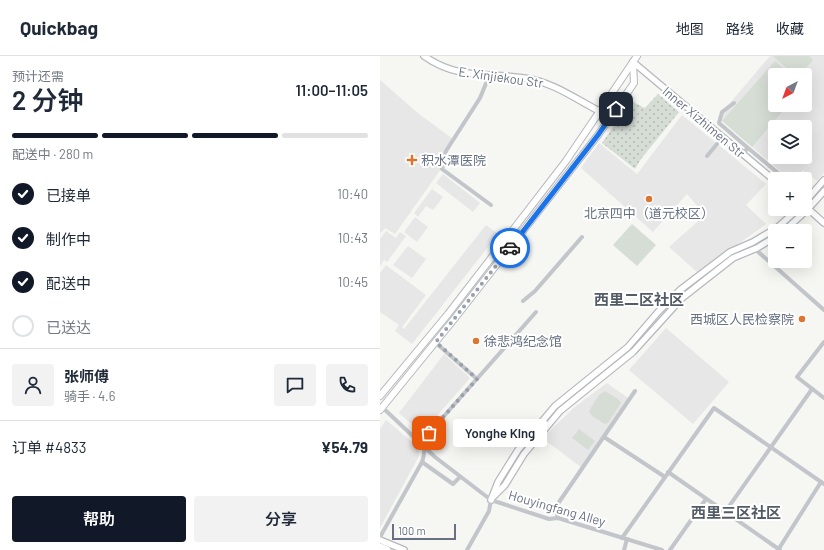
<!DOCTYPE html>
<html lang="zh">
<meta charset="utf-8">
<style>
:root{--surface:#fff;--page:#f2f2f3;--text:#1f2937;--muted:#747a83;--line:#e0e1e3;--accent:#111827}
body{margin:0;font-family:Barlow,"Noto Sans SC",sans-serif;background:var(--page);color:var(--text);height:100vh;display:flex;flex-direction:column;font-size:15px;white-space:nowrap}
*{box-sizing:border-box;margin:0}
p{font-size:13px;color:var(--muted)}
.icon{flex:none;width:22px;height:22px;fill:none;stroke:currentColor;stroke-width:2;stroke-linecap:round;stroke-linejoin:round}
.map{position:relative;flex:1;overflow:hidden}
.details{display:flex;flex-direction:column;background:var(--surface);width:380px}
.details>*{flex:none}
.needle{width:26px;rotate:221deg}
.buttons{position:absolute;left:388px;top:12px;display:grid;gap:8px}
.buttons a{display:grid;place-items:center;width:44px;height:44px;border-radius:4px;background:var(--surface);box-shadow:0 4px 16px #0002;font-size:20px}
.scale{position:absolute;left:12px;bottom:10px;width:64px;box-sizing:border-box;padding-left:4px;border:2px solid #677183;border-top:0;font-size:11px;line-height:14px;white-space:nowrap;color:#677183;-webkit-text-stroke:3px #fff;paint-order:stroke}
.pin{position:absolute;display:grid;place-items:center;width:34px;height:34px;color:#fff;margin:-17px;border-radius:8px;box-shadow:0 2px 6px #0006}
.courier{position:absolute;display:grid;place-items:center;width:40px;height:40px;margin:-20px;border:3px solid #1a73e8;border-radius:50%;background:#fff;color:#222;box-shadow:0 1px 5px #0007}
.bubble{position:absolute;height:28px;border-radius:4px;background:var(--surface);box-shadow:0 4px 16px #0002;font-size:13px;font-weight:600;line-height:28px;text-align:center}
.summary em{font-style:normal;font-weight:600}
.summary div{display:flex;flex-direction:column-reverse}
.summary{display:flex;align-items:center;justify-content:space-between;height:68px;padding:0 12px}
h1{font-size:26px;font-weight:600;line-height:30px}
.bar{display:grid;grid-template-columns:repeat(4,1fr);gap:6px 4px;align-content:center;height:48px;padding:0 12px}
.bar i{height:5px;border-radius:3px;background:var(--line)}
.bar .current{background:var(--accent)}
.bar p{grid-column:span 4}
.line{display:flex;align-items:center;gap:10px;padding:0 12px;border-top:1px solid var(--line)}
.line div{flex:1}
.round{display:grid;place-items:center;flex:none;width:42px;height:42px;border-radius:4px;background:var(--page)}
ol{padding:0 12px;list-style:none}
li{display:flex;align-items:center;gap:12px;height:44px}
li p{margin-inline-start:auto}
li .icon{padding:4px;border-radius:50%;background:var(--accent);color:#fff;stroke-width:4}
li:last-child{color:var(--muted)}
li i{width:22px;height:22px;border:2px solid var(--line);border-radius:50%}
.action{display:flex;gap:8px;margin-top:auto;padding:8px 12px}
.action a{flex:1;height:46px;border-radius:4px;background:var(--accent);color:#fff;font-size:16px;font-weight:600;line-height:46px;text-align:center}
.action a+a{background:var(--page);color:var(--text)}
header{display:flex;align-items:center;gap:24px;box-sizing:border-box;height:56px;padding:0 20px;background:var(--surface);border-bottom:1px solid var(--line)}
header strong{font-size:19px}
nav{display:flex;gap:22px;margin-inline-start:auto;font-size:14px}
main{display:flex;flex:1;min-height:0}
.map>svg:first-child{display:block}
.built{fill:#e7e7e7;fill-rule:evenodd}
.park{fill:url(#park-dots)}
.pitch{fill:#d6ddd5}
.lines{fill:none;stroke-linecap:round;stroke-linejoin:round}
.secondary-casing{stroke:#b5b8bd;stroke-width:8}
.primary-casing{stroke:#b5b8bd;stroke-width:8}
.highway-casing{stroke:#b5b7bb;stroke-width:9}
.street{stroke:#c2c5c9;stroke-width:4}
.secondary{stroke:#fff;stroke-width:5.5}
.primary{stroke:#fff;stroke-width:6}
.highway{stroke:#fff;stroke-width:7}
.done{stroke:#99a0aa;stroke-width:4;stroke-dasharray:0 7.2}
.route{stroke:#1a73e8;stroke-width:5}
.poi-dot{fill:#db752f;stroke:#fff;stroke-width:1.5}
.labels{text-anchor:middle;dominant-baseline:central;stroke-width:4;stroke-linejoin:round;paint-order:stroke}
.street-label{font-size:13px;fill:#677183;stroke:#fff}
.poi-label{font-size:13px;fill:#677183;stroke:#fff;text-anchor:start}
.quarter-label{font-size:15px;font-weight:bold;fill:#545c68;stroke:#fff}
</style>
<header>
<strong>Quickbag</strong>
<nav><a>地图</a><a>路线</a><a>收藏</a></nav>
</header>
<main>
<section class="details">
<div class="summary"><div><h1>2 分钟</h1><p>预计还需</p></div><em>11:00–11:05</em></div>
<div class="bar"><i class="current"></i><i class="current"></i><i class="current"></i><i></i><p>配送中 · 280 m</p></div>
<ol>
<li><svg class="icon" aria-label="check" viewBox="0 0 24 24"><path d="M5 12l5 5 9-10"/></svg>已接单<p>10:40</p></li>
<li><svg class="icon" aria-label="check" viewBox="0 0 24 24"><path d="M5 12l5 5 9-10"/></svg>制作中<p>10:43</p></li>
<li><svg class="icon" aria-label="check" viewBox="0 0 24 24"><path d="M5 12l5 5 9-10"/></svg>配送中<p>10:45</p></li>
<li><i></i>已送达</li>
</ol>
<div class="line" style="height:72px"><a class="round"><svg class="icon" aria-label="person" viewBox="0 0 24 24"><circle cx="12" cy="8" r="4"/><path d="M4 21q1-7 8-7t8 7"/></svg></a><div><b>张师傅</b><p>骑手 · 4.6</p></div><a class="round"><svg class="icon" aria-label="chat" viewBox="0 0 24 24"><path d="M4 5h16v11H9l-5 4z"/></svg></a><a class="round"><svg class="icon" aria-label="phone" viewBox="0 0 24 24"><path d="M5 4h4l2 5-3 2q2 4 5 5l2-3 5 2v4C11 20 4 13 5 4z"/></svg></a></div>
<div class="line" style="height:52px"><div>订单 #4833</div><b>¥54.79</b></div>
<div class="action"><a>帮助</a><a>分享</a></div>
</section>
<div class="map">
<svg width="444" height="494" viewBox="0 0 444 494">
<defs>
<pattern id="park-dots" width="8" height="8" patternUnits="userSpaceOnUse"><rect width="8" height="8" fill="#d6ddd5"/><path d="M2 2h.1M6 6h.1" fill="none" stroke="#b1b8b2" stroke-width="1.8" stroke-linecap="round"/></pattern>
</defs>
<rect width="100%" height="100%" fill="#f6f6f3"/>
<g class="built">
<path d="M390,0H444V117L437,125L423,114L415,123H409L338,61ZM395,19H425V49H395ZM395,71H425V101H395Z"/>
<path d="M0,24L39,58L73,83L66,95L61,113L15,178L5,172L0,178Z"/>
<path d="M302,59L386,128L366,149L386,168L318,217L289,191L325,159L307,138L273,176L201,112L219,87L257,118Z"/>
<path d="M63,118L100,147L93,156L56,127Z"/>
<path d="M52,133L63,141L53,154L46,150L38,161L34,157Z"/>
<path d="M35,161L48,171L37,186L24,176Z"/>
<path d="M106,169L118,178L32,288L15,275L19,269L0,256V217L6,209L46,239L22,271L24,273Z"/>
<path d="M6,175L16,182L20,176L26,180L7,206L4,204L0,210V183Z"/>
<path d="M28,190L46,203L32,222L13,209Z"/>
<path d="M286,272L349,326L313,368L249,314Z"/>
<path d="M64,298L90,322L42,377L19,357Z"/>
<path d="M227,327L248,342L201,411L162,382L196,350Z"/>
<path d="M6,364L38,391L39,400L0,472V373Z"/>
</g>
<path class="park" d="M278,38L299,56L261,103L255,113L222,87L251,45L265,52Z"/>
<g class="pitch">
<path d="M393,0H429L433,4L420,19H414Z"/>
<path d="M395,5L411,19H395V49H408L372,91L342,65Z"/>
<path d="M252,168L276,189L257,210L233,189Z"/>
<path d="M225,335L238,343L241,347L228,367L225,368L212,360L209,355L219,339Z"/>
<path d="M199,373L215,385L208,394L192,382Z"/>
</g>
<g class="lines">
<g class="secondary-casing">
<g id="secondary">
<path d="M44,0C78,24 107,16 144,22C173,26 194,42 219,55"/>
<path d="M253,6L395,125"/>
<path d="M425,146L444,124"/>
<path d="M425,150L444,167"/>
<path d="M404,175L428,153L444,135"/>
<path d="M114,440L125,429L144,398L180,355L253,296L302,242L353,202L377,192L395,181"/>
<path d="M111,444L118,426L138,394L175,350L248,291L278,256L300,234L350,196L373,186L398,171L418,153"/>
<path d="M0,484L24,494"/>
</g>
</g>
<g class="primary-casing">
<g id="primary">
<path d="M0,340L68,258L186,105L257,0"/>
<path d="M0,354L75,262L218,79L254,27L253,6"/>
</g>
</g>
<g class="highway-casing">
<path id="highway" d="M0,491L7,494"/>
</g>
<g class="street">
<path d="M109,20L100,42L66,95L62,113L111,149"/>
<path d="M354,47L342,56L339,67L368,92"/>
<path d="M362,98L368,92L405,123"/>
<path d="M327,100L342,82"/>
<path d="M375,193L444,254"/>
<path d="M143,245L155,235L202,181"/>
<path d="M444,286L417,321L444,342"/>
<path d="M56,287L97,323"/>
<path d="M2,351L55,401L111,444L169,463L178,462L282,494"/>
<path d="M224,381L285,421"/>
<path d="M42,406L73,428L80,421"/>
<path d="M288,416L400,494"/>
<path d="M345,456L432,333"/>
<path d="M178,462L175,452L255,335"/>
<path d="M0,481L42,406C46,395 43,387 49,377L156,256"/>
<path d="M242,482L334,352L444,428"/>
<path d="M87,494L109,455L111,444"/>
<path d="M244,494L247,483"/>
<path d="M290,494L326,443"/>
<path d="M398,494L441,426"/>
</g>
<use href="#secondary" class="secondary"/>
<use href="#primary" class="primary"/>
<use href="#highway" class="highway"/>
</g>
<g class="lines">
<path class="done" d="M49,377L97,323L56,286L130,192"/>
<path class="route" d="M130,192L218,79L236,53"/>
</g>
<g class="poi-dot">
<path d="M30 98h4v4h4v4h-4v4h-4v-4h-4v-4h4z"/>
<circle cx="269" cy="143" r="4"/>
<circle cx="422" cy="263" r="4"/>
<circle cx="96" cy="285" r="4"/>
</g>
<g class="labels">
<g class="street-label">
<text transform="translate(121 21) rotate(8)">E. Xinjiekou Str</text>
<text transform="translate(324 66) rotate(40)">Inner Xizhimen Str</text>
<text transform="translate(177 452) rotate(16)">Houyingfang Alley</text>
</g>
<g class="poi-label">
<text x="41" y="104">积水潭医院</text>
<text x="269" y="157" text-anchor="middle">北京四中（道元校区）</text>
<text x="414" y="263" text-anchor="end">西城区人民检察院</text>
<text x="104" y="285">徐悲鸿纪念馆</text>
</g>
<g class="quarter-label">
<text x="259" y="243">西里二区社区</text>
<text x="356" y="456">西里三区社区</text>
</g>
</g>
</svg>
<div class="buttons">
<a><svg class="needle" viewBox="-14 -14 28 28"><path d="M0-13l5 13h-10z" fill="#e53935"/><path d="M0 13l5-13h-10z" fill="#747a83"/></svg></a>
<a><svg class="icon" aria-label="layers" viewBox="0 0 24 24"><path d="M12 4l9 5-9 5-9-5zM3 14l9 5 9-5"/></svg></a>
<a>+</a>
<a>−</a>
</div>
<div class="scale">100 m</div>
<div class="pin" style="left:49px;top:377px;background:#ea580c"><svg class="icon" aria-label="bag" viewBox="0 0 24 24"><path d="M5 8h14l-1 12H6zM9 8a3 3 0 0 1 6 0"/></svg></div>
<div class="pin" style="left:236px;top:53px;background:#1f2937"><svg class="icon" aria-label="home" viewBox="0 0 24 24"><path d="M3 11l9-7 9 7M6 9v11h12V9"/></svg></div>
<div class="courier" style="left:130px;top:192px"><svg class="icon" aria-label="car" viewBox="0 0 24 24"><path d="M5 17H2v-5l4-1 3-4h7l3 4 3 1v5h-3M9 17h6M6 11h13"/><circle cx="7" cy="17" r="2"/><circle cx="17" cy="17" r="2"/></svg></div>
<div class="bubble" style="left:73px;top:363px;width:94px">Yonghe King</div>
</div>
</main>
